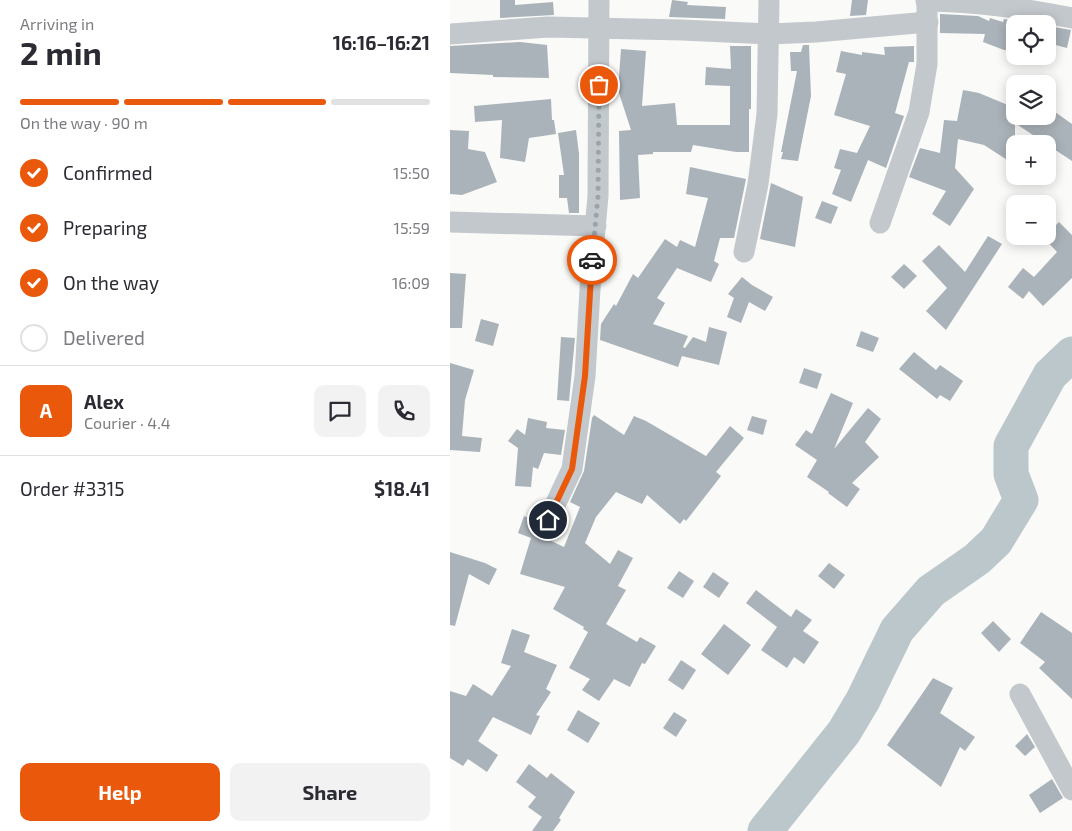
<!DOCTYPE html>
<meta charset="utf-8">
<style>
:root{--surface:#fff;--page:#f2f2f3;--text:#2b2b33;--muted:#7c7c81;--line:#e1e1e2;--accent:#ea580c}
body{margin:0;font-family:"Exo 2",sans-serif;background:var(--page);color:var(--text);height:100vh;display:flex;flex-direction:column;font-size:19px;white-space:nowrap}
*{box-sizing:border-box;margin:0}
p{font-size:16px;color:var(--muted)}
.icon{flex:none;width:28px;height:28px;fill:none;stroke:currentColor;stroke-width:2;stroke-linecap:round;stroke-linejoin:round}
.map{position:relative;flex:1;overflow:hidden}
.side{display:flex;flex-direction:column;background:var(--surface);width:450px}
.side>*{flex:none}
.buttons{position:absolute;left:556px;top:15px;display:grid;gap:10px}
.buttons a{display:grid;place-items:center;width:50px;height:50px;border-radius:10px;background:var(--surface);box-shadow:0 2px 12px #0003;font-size:25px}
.pin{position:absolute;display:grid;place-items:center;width:42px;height:42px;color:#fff;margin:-21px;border:2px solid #fff;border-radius:50%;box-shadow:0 1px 5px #0007}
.courier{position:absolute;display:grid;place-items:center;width:50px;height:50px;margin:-25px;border:4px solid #ea580c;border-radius:50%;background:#fff;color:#222;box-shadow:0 1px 6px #0007}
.headline em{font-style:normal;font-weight:700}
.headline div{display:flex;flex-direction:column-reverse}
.headline{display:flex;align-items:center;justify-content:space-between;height:85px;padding:0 20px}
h1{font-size:32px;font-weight:700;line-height:38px}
.bar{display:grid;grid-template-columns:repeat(4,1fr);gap:8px 5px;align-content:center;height:60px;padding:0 20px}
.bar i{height:6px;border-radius:4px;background:var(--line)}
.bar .active{background:var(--accent)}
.bar p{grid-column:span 4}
.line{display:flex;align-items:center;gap:12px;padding:0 20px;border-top:1px solid var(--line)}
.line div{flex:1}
.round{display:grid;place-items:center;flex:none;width:52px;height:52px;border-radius:10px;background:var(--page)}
ol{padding:0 20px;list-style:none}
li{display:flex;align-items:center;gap:15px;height:55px}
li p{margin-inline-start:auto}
li .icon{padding:5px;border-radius:50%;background:var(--accent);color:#fff;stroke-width:4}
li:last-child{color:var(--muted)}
li i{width:28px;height:28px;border:2px solid var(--line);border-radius:50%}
.button{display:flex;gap:10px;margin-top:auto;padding:10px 20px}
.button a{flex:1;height:58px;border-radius:10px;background:var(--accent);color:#fff;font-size:20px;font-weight:700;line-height:58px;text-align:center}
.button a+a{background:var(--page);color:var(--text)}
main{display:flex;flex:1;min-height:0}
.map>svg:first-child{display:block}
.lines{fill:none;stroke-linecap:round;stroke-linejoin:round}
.river{stroke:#bbc7cb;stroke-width:35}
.building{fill:#aab3b9}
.street{stroke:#c3c8cc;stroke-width:21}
.done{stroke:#99a4ac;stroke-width:5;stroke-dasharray:0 9}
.route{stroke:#ea580c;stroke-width:6}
</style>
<main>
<section class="side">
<div class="headline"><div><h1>2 min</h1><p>Arriving in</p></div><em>16:16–16:21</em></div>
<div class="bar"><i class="active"></i><i class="active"></i><i class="active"></i><i></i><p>On the way · 90 m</p></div>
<ol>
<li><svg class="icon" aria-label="check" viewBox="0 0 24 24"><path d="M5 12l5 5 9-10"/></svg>Confirmed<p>15:50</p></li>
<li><svg class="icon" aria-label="check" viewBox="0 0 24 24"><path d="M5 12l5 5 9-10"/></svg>Preparing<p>15:59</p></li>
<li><svg class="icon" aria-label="check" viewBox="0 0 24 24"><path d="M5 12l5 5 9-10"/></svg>On the way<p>16:09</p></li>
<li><i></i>Delivered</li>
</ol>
<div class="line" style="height:90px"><b class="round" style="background:var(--accent);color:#fff">A</b><div><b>Alex</b><p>Courier · 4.4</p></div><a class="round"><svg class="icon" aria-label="chat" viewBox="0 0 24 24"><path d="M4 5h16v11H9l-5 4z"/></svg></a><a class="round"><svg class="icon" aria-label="phone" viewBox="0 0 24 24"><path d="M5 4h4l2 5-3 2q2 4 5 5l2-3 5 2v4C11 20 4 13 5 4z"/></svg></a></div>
<div class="line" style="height:65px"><div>Order #3315</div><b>$18.41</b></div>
<div class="button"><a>Help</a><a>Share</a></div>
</section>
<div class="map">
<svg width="622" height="831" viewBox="0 0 622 831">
<rect width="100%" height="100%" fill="#fafaf8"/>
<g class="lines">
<path class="river" d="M315,831L394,732L413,700L447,630L481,591L527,559L546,541L571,500L561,474V446L600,375L622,354"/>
</g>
<g class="building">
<path d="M50,0H65V5L103,2L104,15L50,18Z"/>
<path d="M222,0L238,2L237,5L276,7L275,19L219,17Z"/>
<path d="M402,0H418L416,15L400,16Z"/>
<path d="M490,14L528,16L539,21L540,18L553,22L554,19L565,21V37L560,50H554L533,42L535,34L490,33Z"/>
<path d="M598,26L621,30L617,48L598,43Z"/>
<path d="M70,42L97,45L99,78L43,77V75L0,73V46Z"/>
<path d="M353,45H359L361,96L348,161L331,159L333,152H331L347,71H341L340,52H351Z"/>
<path d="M280,46H301V109H299V152H286L243,145L241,152H203V154L188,155L190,198L170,200L169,131L181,130L168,90L171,49L196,51L192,106L225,103L227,125H280V86L255,85L256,67L281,69Z"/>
<path d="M464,46V62H459L445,113L454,116L436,168L418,160L401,202L382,194L391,170L384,168L390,149L407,153L420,126L384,115L396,74L386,72L391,51L412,55V52L435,55L434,47Z"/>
<path d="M513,90L529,93L565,108V116H598V107L622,124V161L565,123V165L534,145L508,139L505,168L524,189L500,226L482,214L496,191L459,177L470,148L490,153L494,120L507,121Z"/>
<path d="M101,99L102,120H104L106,134L79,138L75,162L50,158L52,120L25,122L24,106Z"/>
<path d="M0,130L19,131L18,149L35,152L47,182L12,195L0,194Z"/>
<path d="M126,130L129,154V213H119L117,198H109V175H114L108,133Z"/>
<path d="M240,167L296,179L284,238H270L264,261L269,264L261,282L227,268L207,298L215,303L203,324L238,336L233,347L235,348L243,337L256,342L259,327L277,332L269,365L232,356L228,367L150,340L151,324L164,304L166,306L183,274L188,278L215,239L227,247L230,240L245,247L258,198L236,194Z"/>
<path d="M321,183L353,197L345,247L310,239Z"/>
<path d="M372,201L388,207L381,224L365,218Z"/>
<path d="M609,222L622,235V278L593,306L579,291L573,299L558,287L573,268L584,277L607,252L593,237L598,236V233Z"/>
<path d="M538,236L552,244L496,330L476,311L497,288L472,261L489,245L515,272Z"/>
<path d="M454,264L467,276L454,289L441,277Z"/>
<path d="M0,273L16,274L12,328H0Z"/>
<path d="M292,277L302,285L323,297L315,311L299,302L291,323L277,317L284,298L278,294Z"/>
<path d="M31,319L49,324L43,346L25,341Z"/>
<path d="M411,331L429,338L423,352L406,346Z"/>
<path d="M111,337L125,338L119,401L107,400Z"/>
<path d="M464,352L486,370L490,365L513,381L500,401L490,395L487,399L449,369Z"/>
<path d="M0,363L24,370L15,400L12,436L32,438L30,452L0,450Z"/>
<path d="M354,368L372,374L367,389L349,383Z"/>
<path d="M381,393L403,403L384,449L418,408L431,419L415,442L429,457L402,483L410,489L397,507L378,493L379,492L357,477L367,460L345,445L356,430L362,434Z"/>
<path d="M144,415L174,435L184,416L196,421L256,456L280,426L294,438L266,472L271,476L236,521L234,519L230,524L197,495L192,504L166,492L146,517L135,543L160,564L168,550L183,558L168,586L176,590L156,624L187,642L190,637L206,646L195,664L192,663L180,687L164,679L149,701L132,690L140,679L119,668L138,632L133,629L134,627L103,609L115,587L70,574L81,538L68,533L74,516L86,521L87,526L85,533L114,547L130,507L120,502L134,471L142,418Z"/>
<path d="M302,416L317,420L313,435L297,430Z"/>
<path d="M78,418L97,422L96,428L115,430L111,455L94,453L88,469L83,467L81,487L65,486L68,448L58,441L67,429L75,435Z"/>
<path d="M0,552L35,563L47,569L39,585L19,574L5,626L0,625Z"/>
<path d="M379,563L395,575L384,589L368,576Z"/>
<path d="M229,571L244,581L233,598L217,588Z"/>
<path d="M263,572L279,583L269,598L253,587Z"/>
<path d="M306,590L341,617L346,609L362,620L353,631L369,642L354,664L344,657L337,668L311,650L327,627L296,603Z"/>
<path d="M591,612L622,633V699L589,668L595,662L570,643Z"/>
<path d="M543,621L561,639L549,652L531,633Z"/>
<path d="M274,624L301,645L278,675L251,654Z"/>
<path d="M62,629L80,635L74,652L107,665L96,689L101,692L86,715L90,716L81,735L43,717L28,741L48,755L37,772L18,759L13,766L0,758V691L16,696L23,684L42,696L61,666L51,663Z"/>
<path d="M231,660L246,670L233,690L218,680Z"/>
<path d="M483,678L503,688L490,713L525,737L515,751L510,747L491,787L437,745Z"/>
<path d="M128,710L150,723L138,743L117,730Z"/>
<path d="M224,712L237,720L226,737L213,728Z"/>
<path d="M577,734L585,747L575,756L565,746Z"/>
<path d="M79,764L97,778L101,773L125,792L109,818L111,820L103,831H82L92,817L78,807L86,797L66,782Z"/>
<path d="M602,779L613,798L590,813L579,795Z"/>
</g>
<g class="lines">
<g class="street">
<path d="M476,1C529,2 571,8 622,18"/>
<path d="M0,34L98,27L232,30L319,34L366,32L478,22"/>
<path d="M0,222L146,226"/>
<path d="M430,223L469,112L477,64V0"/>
<path d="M294,252L308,184L317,114L319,0"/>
<path d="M98,520L122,469L135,376L141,272L148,196L149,0"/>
<path d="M570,694L622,790"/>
</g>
</g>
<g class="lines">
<path class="done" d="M142,260L148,196L149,85"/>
<path class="route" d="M98,520L122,469L135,376L142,260"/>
</g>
</svg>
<div class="buttons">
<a><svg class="icon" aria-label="locate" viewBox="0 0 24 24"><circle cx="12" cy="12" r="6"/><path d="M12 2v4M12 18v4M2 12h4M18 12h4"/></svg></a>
<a><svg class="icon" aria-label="layers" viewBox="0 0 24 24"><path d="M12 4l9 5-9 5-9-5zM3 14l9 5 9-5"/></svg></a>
<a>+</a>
<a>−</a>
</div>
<div class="pin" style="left:149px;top:85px;background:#ea580c"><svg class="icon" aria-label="bag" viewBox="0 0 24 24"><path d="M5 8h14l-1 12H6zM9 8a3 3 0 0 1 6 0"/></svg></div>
<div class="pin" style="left:98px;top:520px;background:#1f2937"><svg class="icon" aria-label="home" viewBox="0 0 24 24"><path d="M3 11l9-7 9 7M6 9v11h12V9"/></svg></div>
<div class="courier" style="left:142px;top:260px"><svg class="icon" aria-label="car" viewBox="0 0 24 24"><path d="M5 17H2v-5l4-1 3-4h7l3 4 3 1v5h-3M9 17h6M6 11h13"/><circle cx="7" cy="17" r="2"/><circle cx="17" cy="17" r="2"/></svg></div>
</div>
</main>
